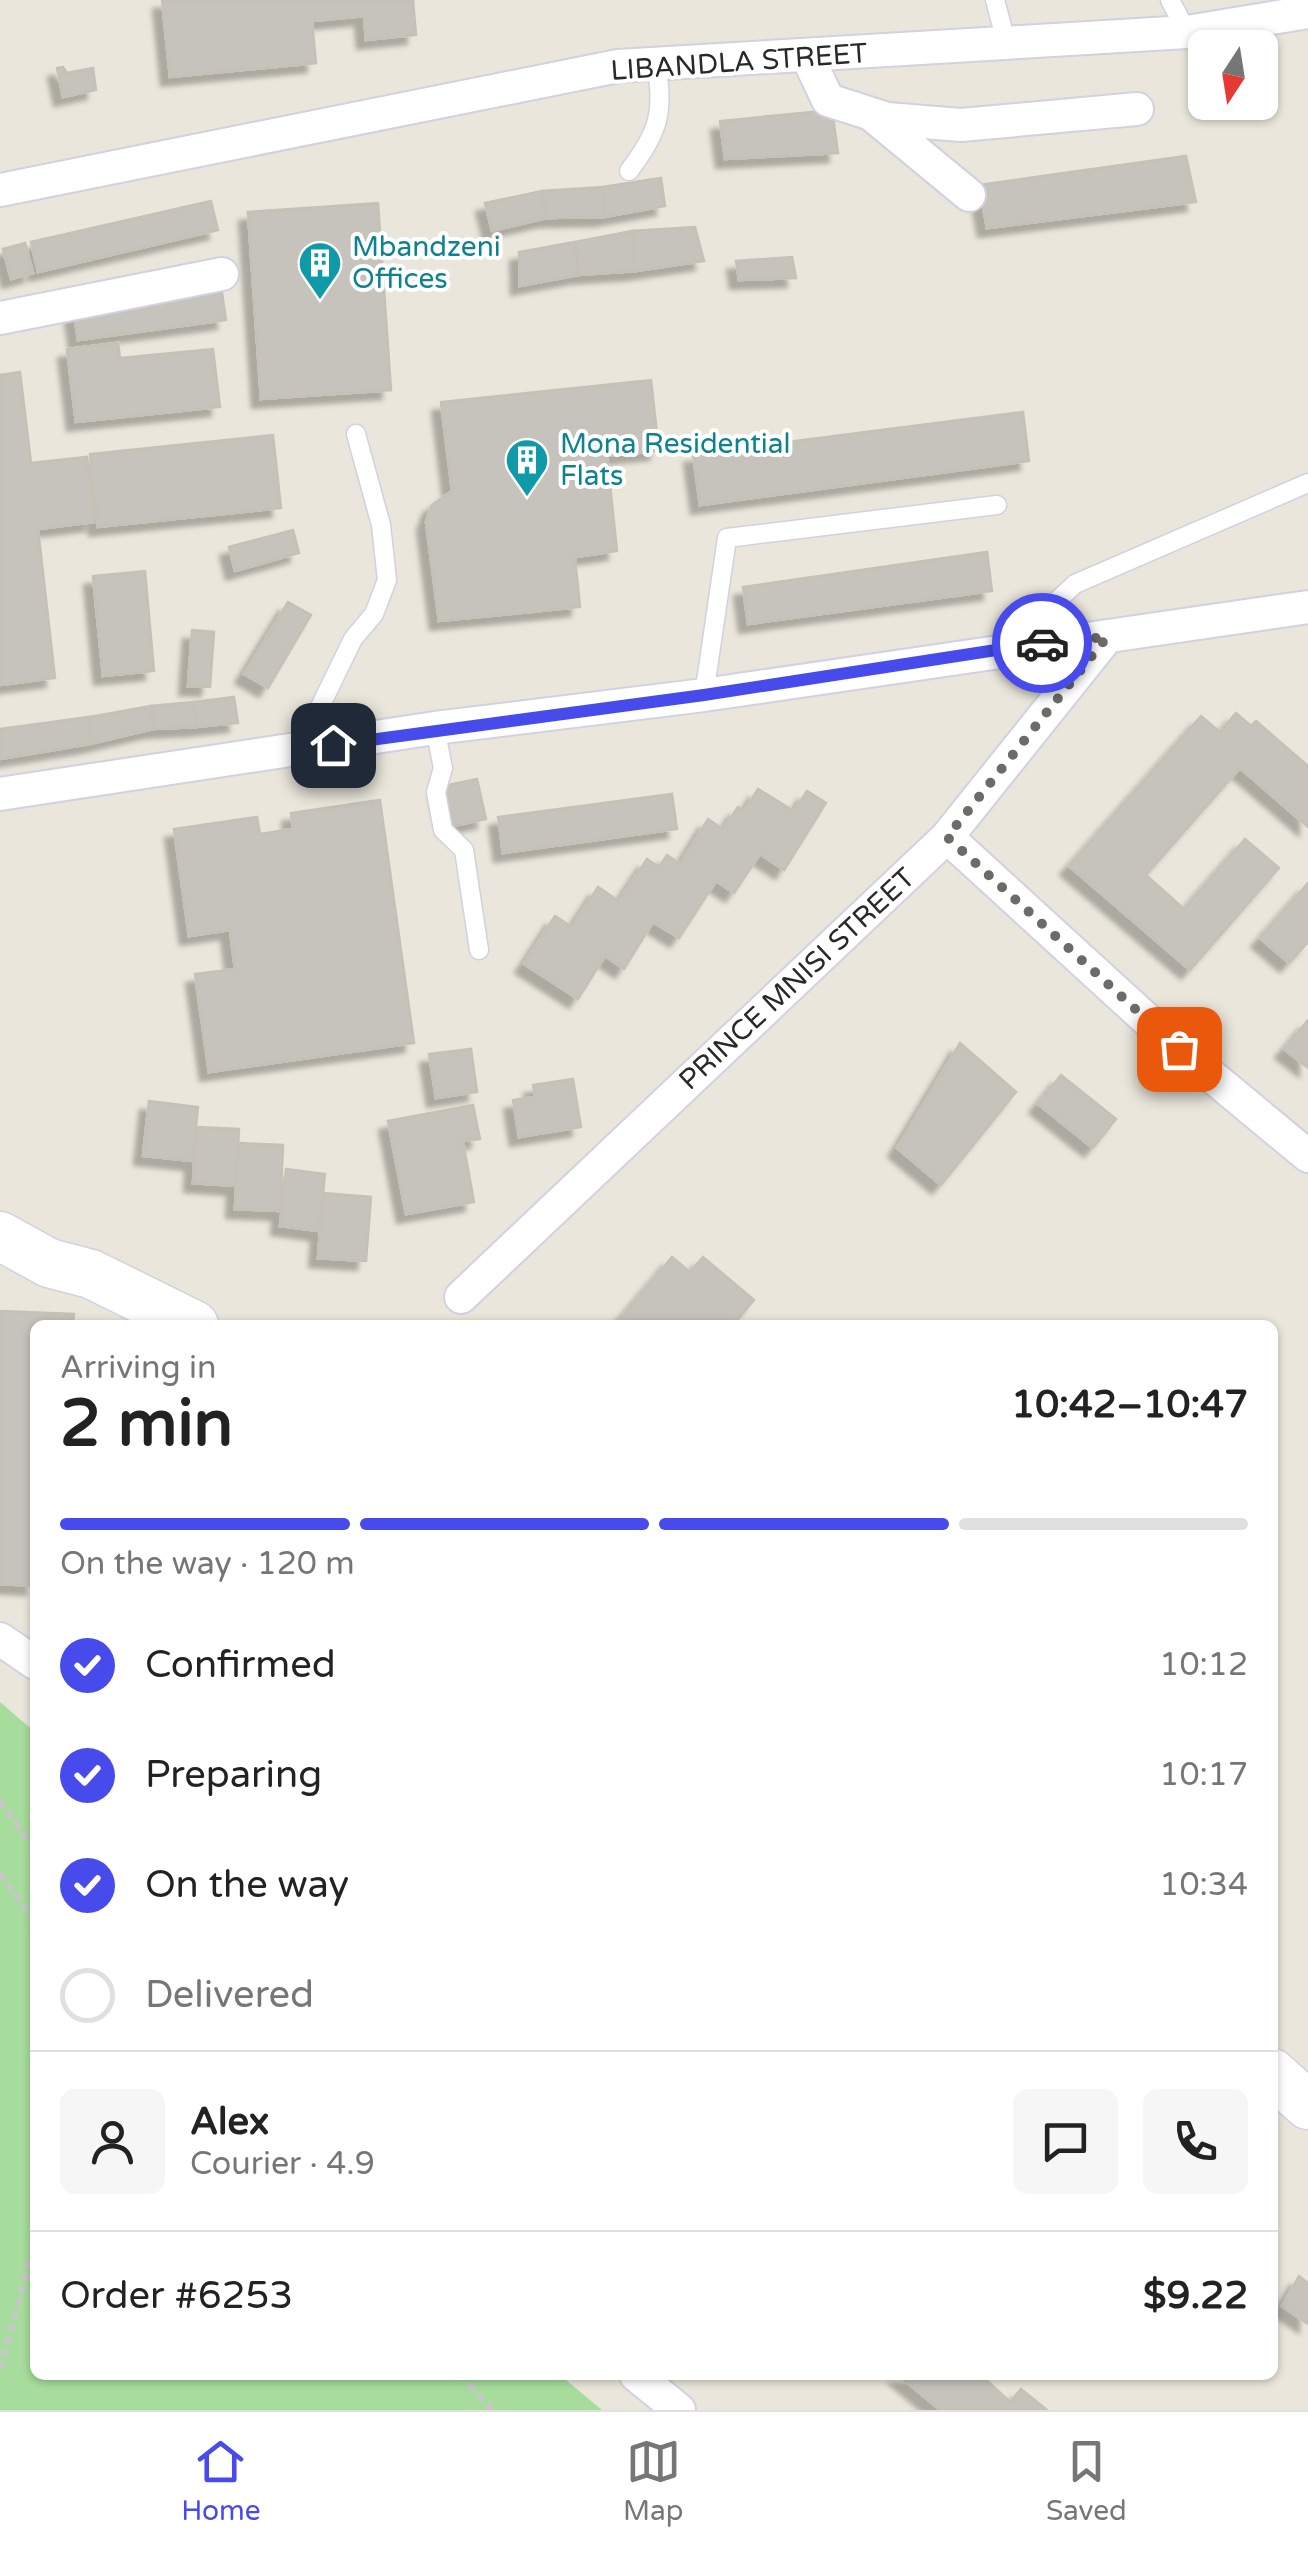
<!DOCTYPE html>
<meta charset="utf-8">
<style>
:root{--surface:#fff;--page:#f6f6f6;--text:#222;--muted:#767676;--line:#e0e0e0;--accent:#474bec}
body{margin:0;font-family:"Varela Round",sans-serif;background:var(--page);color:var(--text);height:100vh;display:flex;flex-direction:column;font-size:38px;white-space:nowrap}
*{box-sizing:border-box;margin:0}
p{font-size:32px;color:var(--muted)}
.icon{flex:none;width:55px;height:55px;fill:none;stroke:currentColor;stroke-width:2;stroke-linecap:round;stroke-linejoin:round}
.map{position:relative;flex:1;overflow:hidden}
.details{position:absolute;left:30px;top:1320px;width:1248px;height:1060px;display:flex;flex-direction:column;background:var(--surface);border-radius:15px;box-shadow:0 2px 8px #0004}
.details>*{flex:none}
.needle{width:65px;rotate:192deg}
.fabs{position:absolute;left:1188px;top:30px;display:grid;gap:20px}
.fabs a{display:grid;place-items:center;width:90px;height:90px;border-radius:15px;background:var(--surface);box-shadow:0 2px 8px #0004;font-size:50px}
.pin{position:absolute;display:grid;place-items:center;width:85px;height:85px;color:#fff;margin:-42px;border-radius:20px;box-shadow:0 5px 15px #0006}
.courier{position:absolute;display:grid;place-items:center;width:100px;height:100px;margin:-50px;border:8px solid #474bec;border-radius:50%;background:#fff;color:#222;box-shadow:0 2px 12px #0007}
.overview em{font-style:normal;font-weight:700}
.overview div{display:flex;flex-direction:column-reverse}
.overview{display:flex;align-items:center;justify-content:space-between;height:170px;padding:0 30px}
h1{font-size:65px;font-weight:700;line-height:75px}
.bar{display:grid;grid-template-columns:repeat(4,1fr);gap:15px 10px;align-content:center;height:120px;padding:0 30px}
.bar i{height:12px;border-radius:8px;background:var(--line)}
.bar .selected{background:var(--accent)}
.bar p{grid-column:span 4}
.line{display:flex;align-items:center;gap:25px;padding:0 30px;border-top:2px solid var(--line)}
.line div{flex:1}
.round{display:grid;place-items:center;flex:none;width:105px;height:105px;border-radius:15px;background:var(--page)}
ol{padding:0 30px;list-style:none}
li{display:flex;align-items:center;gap:30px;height:110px}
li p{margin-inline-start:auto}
li .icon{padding:10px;border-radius:50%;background:var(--accent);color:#fff;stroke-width:4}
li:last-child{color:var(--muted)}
li i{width:55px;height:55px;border:5px solid var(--line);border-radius:50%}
.tab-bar{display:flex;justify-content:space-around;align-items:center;height:140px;border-top:2px solid var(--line);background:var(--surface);font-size:28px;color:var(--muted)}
.tab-bar a{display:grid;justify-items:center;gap:5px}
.tab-bar .selected{color:var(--accent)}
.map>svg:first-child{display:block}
.green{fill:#a7dd9c}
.building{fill:#c5c3bb;stroke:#c5c2b5;stroke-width:2.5;filter:url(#shadow)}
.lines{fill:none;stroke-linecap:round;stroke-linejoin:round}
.service-casing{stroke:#d1d1e1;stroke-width:21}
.minor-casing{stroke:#d1d1e1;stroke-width:36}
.secondary-casing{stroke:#d1d1e1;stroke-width:51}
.path{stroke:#c7c7c7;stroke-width:6;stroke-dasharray:8 5;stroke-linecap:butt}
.service{stroke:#fff;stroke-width:18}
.minor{stroke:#fff;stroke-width:32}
.secondary{stroke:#fff;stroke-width:48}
.done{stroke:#6d6b67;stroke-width:10;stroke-dasharray:0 18}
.route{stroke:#474bec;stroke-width:12}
.labels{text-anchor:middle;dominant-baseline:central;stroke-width:8;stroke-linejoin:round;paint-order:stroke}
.street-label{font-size:28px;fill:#292929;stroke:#fff}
.culture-label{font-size:28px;fill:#0d838f;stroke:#fff;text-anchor:start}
</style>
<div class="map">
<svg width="1308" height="2410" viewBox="0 0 1308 2410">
<defs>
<filter id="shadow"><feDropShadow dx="-9" dy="9" stdDeviation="2.5" flood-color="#0004"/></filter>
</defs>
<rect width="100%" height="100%" fill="#eae6db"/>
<path class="green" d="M0,1702L35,1732V2375H560L602,2410H0Z"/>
<g class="building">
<path d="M162,0H413L416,35L366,40L364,16L312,21L316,63L170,77Z"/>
<path d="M63,67L67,73L93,68L96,90L63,97L57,68Z"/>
<path d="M832,110L838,153L725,159L720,121Z"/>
<path d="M1186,156L1196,202L987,228L979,185Z"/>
<path d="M661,178L665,206L604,217L602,187Z"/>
<path d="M602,187L604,217L546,218L542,191Z"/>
<path d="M542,191L546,218L492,231L485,203Z"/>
<path d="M211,201L218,230L38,272L31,242Z"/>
<path d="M378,203L391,390L261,399L248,212Z"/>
<path d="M695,227L704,261L635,271L632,231Z"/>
<path d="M632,231L635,271L578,275L575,242Z"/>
<path d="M575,242L578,275L520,286L519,252Z"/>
<path d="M25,243L33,273L11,279L3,249Z"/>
<path d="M792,257L796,278L739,280L736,261Z"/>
<path d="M222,293L226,320L78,340L74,313Z"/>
<path d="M118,343L120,358L213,349L220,407L76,422L67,349Z"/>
<path d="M20,372L31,463L87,457L94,522L38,529L55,678L0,685V375Z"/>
<path d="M651,380L659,451L607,456L617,551L575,557L580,607L439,621L426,522L432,505L452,491L441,402Z"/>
<path d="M1023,412L1029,461L700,505L693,454Z"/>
<path d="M273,435L281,508L98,527L90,454Z"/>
<path d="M293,530L299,553L235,571L229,547Z"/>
<path d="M987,552L992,591L748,624L743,587Z"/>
<path d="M145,571L154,671L103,676L93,576Z"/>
<path d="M288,602L311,615L268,688L244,674Z"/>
<path d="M192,630L214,632L210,687L188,686Z"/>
<path d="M234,697L238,723L196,727L193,702Z"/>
<path d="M193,702L196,727L153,729L151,706Z"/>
<path d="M151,706L153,729L90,744L89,717Z"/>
<path d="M1236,713L1251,726L1256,721L1308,766V827L1240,768L1146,875L1184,909L1245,839L1279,868L1190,970L1069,866L1201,716L1220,732Z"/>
<path d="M89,717L90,744L0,759V729Z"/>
<path d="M477,779L486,819L448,827L439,787Z"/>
<path d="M758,789L794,811L807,791L826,803L784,870L760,854L734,893L716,881L679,938L653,922L624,969L605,956L578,999L524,964L555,916L572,927L598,887L619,901L647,859L659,867L667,855L680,864L708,819L723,829L738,807L744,811Z"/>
<path d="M672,794L677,829L503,853L498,817Z"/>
<path d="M380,800L414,1043L209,1072L195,974L235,969L230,930L189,936L174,829L257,817L260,834L293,829L291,813Z"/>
<path d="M1308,883V942L1289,963L1260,938Z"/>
<path d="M1308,1020V1068L1284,1049Z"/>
<path d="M960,1043L1016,1092L941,1185L897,1148Z"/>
<path d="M471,1049L477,1092L436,1098L429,1054Z"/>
<path d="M1061,1075L1116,1119L1093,1148L1038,1104Z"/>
<path d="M573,1079L581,1127L519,1137L513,1100L535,1097L533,1085Z"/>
<path d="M149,1101L198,1107L192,1161L143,1156Z"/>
<path d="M473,1105L480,1139L463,1141L474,1202L406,1214L388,1121Z"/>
<path d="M196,1127L239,1129L236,1186L193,1183Z"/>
<path d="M238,1143L283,1145L280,1211L235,1209Z"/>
<path d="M286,1169L325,1174L319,1231L280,1226Z"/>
<path d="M323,1193L371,1197L366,1261L318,1258Z"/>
<path d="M672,1257L690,1272L703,1257L754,1300L733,1325H615Z"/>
<path d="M0,1311L74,1314L73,1325H35V1586L0,1584Z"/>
<path d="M1299,2276L1308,2283V2324L1282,2306Z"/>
<path d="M898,2375H981L1010,2402L1021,2389L1047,2410H940Z"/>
</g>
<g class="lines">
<g class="service-casing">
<g id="service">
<path d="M995,0L1007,45"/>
<path d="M1170,0L1187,32"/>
<path d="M629,171C658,133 665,112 656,65"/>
<path d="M1026,645L1045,612L1075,584L1308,483"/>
<path d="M704,695L727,538L997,505"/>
<path d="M435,728L443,768L436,792L443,830L464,850L479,950"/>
<path d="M299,750L353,639L374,614L387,580L381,525L356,434"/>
</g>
</g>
<g class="minor-casing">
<g id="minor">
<path d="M808,58L828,100L887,119L961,125L1137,109"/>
<path d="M872,115L969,195"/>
<path d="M0,190L618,66L1187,32L1308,12"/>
<path d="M0,318L222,274"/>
<path d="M0,794L435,728L704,695L1308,607"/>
<path d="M947,837L1179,1049L1308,1156"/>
<path d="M461,1297L947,837L1107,637"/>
<path d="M0,1639L35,1663"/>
<path d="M636,2375L679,2410"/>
</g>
</g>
<g class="secondary-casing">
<g id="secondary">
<path d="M0,1236L49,1263L91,1274L194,1325"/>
<path d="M1272,2073L1308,2105"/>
</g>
</g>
<g class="path">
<path d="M0,1800L35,1851"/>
<path d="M0,1873L32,1919L35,1939"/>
<path d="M0,2369L35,2240"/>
<path d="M460,2375L492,2410"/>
</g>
<use href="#service" class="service"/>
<use href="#minor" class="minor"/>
<use href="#secondary" class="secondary"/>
</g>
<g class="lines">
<path class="done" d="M1042,643L1107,637L947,837L1179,1049"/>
<path class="route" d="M333,745L704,695L1042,643"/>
</g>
<defs>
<g id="building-pin" transform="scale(2.25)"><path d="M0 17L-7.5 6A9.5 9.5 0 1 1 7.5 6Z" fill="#0f9aa8" stroke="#fff"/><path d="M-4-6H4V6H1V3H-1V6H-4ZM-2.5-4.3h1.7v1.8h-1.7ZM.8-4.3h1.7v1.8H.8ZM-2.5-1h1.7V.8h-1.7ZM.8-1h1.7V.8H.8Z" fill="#fff"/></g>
</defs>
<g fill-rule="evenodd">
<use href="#building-pin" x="320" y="263"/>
<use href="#building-pin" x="527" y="460"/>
</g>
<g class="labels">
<g class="street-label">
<text transform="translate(739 62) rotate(-4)">LIBANDLA STREET</text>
<text transform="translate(797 979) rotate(-43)">PRINCE MNISI STREET</text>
</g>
<g class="culture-label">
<text x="352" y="247">Mbandzeni<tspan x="352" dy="32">Offices</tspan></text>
<text x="560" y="444">Mona Residential<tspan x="560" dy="32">Flats</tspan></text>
</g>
</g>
</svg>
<div class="fabs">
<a><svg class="needle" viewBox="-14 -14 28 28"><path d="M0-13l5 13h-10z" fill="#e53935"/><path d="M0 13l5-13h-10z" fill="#767676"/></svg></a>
</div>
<div class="pin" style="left:1179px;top:1049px;background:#ea580c"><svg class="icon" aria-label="bag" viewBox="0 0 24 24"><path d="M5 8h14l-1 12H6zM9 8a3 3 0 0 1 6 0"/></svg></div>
<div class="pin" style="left:333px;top:745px;background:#1f2937"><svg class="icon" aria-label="home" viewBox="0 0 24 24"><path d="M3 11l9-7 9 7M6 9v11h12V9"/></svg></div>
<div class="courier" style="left:1042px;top:643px"><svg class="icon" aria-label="car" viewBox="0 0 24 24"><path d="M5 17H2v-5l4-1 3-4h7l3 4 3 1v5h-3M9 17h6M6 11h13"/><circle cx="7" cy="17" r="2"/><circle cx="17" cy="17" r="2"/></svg></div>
<section class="details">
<div class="overview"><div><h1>2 min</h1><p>Arriving in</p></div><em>10:42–10:47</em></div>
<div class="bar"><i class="selected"></i><i class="selected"></i><i class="selected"></i><i></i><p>On the way · 120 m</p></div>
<ol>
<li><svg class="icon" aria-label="check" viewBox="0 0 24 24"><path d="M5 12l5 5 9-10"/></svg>Confirmed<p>10:12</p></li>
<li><svg class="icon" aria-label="check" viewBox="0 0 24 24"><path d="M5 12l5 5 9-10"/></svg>Preparing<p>10:17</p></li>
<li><svg class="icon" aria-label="check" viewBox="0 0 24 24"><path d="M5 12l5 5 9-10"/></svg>On the way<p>10:34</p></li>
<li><i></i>Delivered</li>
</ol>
<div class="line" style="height:180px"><a class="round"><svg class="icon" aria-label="person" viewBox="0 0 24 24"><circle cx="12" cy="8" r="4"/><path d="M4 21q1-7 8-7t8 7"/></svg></a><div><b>Alex</b><p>Courier · 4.9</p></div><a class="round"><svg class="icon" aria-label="chat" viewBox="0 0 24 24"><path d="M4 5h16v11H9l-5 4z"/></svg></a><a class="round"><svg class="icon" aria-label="phone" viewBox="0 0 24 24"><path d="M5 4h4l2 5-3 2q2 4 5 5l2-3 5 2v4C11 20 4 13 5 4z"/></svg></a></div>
<div class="line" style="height:130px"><div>Order #6253</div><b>$9.22</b></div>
</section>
</div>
<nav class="tab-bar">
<a class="selected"><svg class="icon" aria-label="home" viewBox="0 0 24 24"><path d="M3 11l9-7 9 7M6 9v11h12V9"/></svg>Home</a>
<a><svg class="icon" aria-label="map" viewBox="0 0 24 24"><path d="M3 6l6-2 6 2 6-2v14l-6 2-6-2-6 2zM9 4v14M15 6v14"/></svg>Map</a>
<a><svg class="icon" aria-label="saved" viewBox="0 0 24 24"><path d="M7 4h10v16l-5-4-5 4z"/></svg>Saved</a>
</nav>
